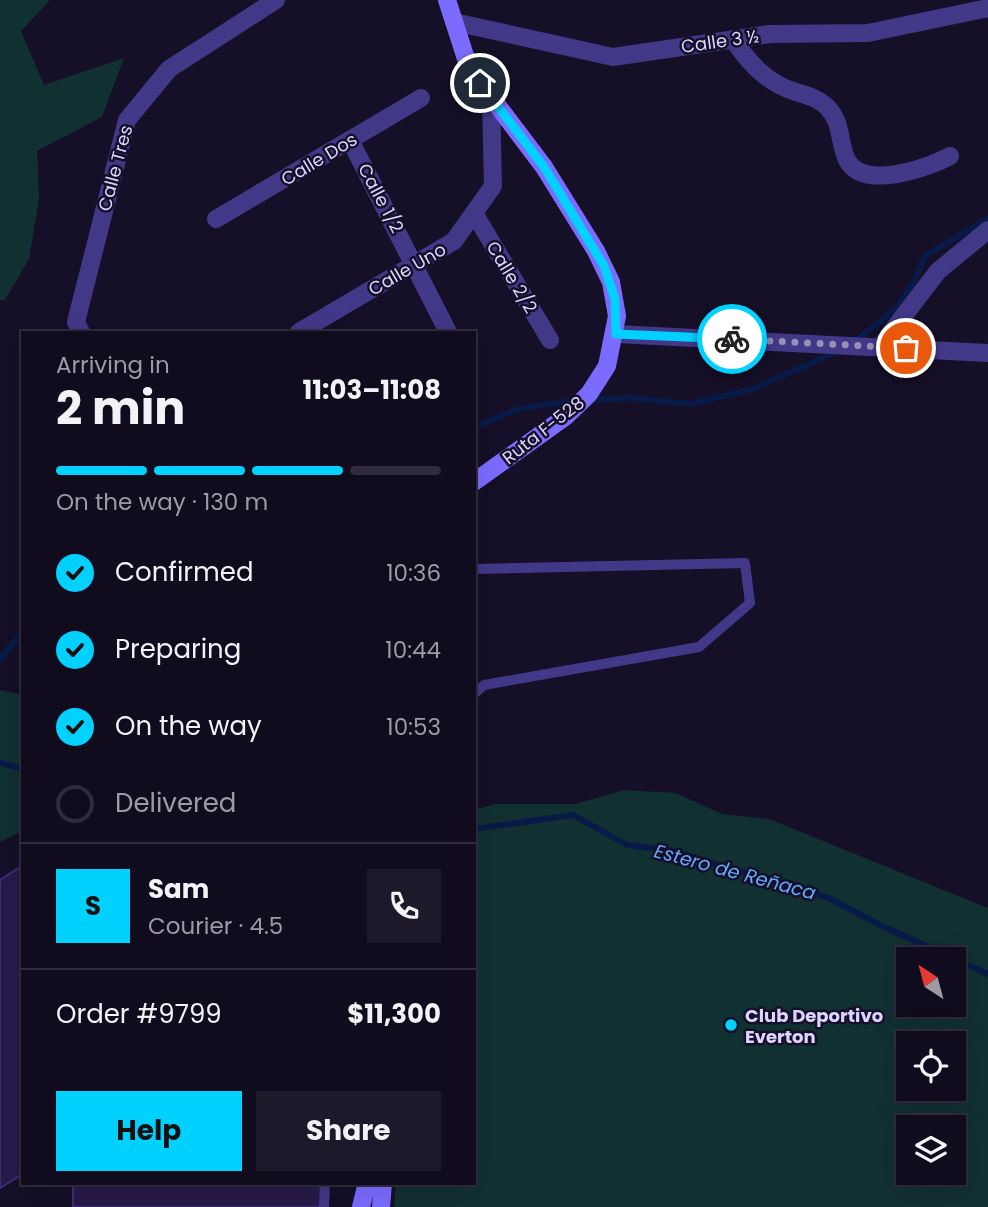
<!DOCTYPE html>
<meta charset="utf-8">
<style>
:root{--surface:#100b1d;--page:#1e192a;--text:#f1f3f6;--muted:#9c9ba4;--line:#302b3b;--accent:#01d1ff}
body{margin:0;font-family:Poppins,sans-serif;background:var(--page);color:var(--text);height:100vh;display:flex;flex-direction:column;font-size:26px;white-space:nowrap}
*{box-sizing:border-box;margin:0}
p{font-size:23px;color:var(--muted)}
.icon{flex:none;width:38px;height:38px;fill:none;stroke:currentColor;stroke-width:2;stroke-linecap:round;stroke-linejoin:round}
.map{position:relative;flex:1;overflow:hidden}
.panel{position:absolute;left:21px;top:331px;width:455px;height:854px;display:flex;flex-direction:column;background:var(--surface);border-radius:0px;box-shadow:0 7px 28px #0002,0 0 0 2px var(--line)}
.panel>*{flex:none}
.needle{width:46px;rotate:324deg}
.controls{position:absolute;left:896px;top:947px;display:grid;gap:14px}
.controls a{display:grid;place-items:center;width:70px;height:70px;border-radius:0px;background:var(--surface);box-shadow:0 7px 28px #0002,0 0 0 2px var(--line);font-size:35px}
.pin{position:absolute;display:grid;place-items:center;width:60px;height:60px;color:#fff;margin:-30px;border:4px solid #fff;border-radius:50%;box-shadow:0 2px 7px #0007}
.courier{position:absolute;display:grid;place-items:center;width:70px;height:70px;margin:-35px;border:5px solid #01d1ff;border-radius:50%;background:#fff;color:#222;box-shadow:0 2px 9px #0007}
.head em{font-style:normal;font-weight:700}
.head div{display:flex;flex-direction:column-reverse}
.head{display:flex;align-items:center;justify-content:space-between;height:119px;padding:0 35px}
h1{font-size:46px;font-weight:700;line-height:52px}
.bar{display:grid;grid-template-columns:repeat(4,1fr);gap:10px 7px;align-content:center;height:84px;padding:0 35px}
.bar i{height:9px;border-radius:5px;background:var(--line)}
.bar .selected{background:var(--accent)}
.bar p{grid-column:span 4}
.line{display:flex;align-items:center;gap:18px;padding:0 35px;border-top:2px solid var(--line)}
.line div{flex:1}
.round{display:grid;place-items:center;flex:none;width:74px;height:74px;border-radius:0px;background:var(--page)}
ol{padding:0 35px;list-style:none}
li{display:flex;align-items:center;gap:21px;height:77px}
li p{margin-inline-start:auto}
li .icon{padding:7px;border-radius:50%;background:var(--accent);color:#111;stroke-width:4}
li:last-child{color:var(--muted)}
li i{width:38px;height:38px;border:4px solid var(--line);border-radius:50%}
.primary-button{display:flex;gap:14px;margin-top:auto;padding:14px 35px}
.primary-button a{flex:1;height:80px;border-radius:0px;background:var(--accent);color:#111;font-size:28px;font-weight:700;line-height:80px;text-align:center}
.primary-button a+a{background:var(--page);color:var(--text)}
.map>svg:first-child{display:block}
.green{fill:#113032;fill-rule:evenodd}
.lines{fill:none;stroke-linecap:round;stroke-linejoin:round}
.stream{stroke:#081a47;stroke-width:6}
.building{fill:#271a49;stroke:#402b76;stroke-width:2}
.lane{stroke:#423888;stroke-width:10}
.street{stroke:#423888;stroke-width:18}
.secondary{stroke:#7b6cff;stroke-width:18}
.done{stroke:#9790b3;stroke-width:7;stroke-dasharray:0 12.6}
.route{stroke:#01d1ff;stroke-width:9}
.poi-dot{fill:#01d1ff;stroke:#150f27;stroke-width:2.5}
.labels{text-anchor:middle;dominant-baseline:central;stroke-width:5;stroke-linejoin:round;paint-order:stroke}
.street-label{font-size:18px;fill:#ddd5ff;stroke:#150f27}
.poi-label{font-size:18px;font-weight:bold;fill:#ddd5ff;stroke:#150f27;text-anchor:start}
.water-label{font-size:19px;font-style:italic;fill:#63aaff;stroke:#150f27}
</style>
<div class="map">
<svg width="988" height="1207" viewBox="0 0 988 1207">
<rect width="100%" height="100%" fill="#150f27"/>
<g class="green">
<path d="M0,0H50L21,31L44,85L124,58L102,117L37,151L39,199L29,259L5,300H0Z"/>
<path d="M0,690L23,695V831L0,842Z"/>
<path d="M624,790L676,793L722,814L769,819L988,908V1207H394L396,1183H474V810L495,804H575ZM908,959H954V1004H908ZM954,1043V1088H908V1043ZM954,1127V1172H908V1127Z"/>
</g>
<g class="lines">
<g class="stream">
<path d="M854,342L897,308L914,282L925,256L988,218"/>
<path d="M587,400L632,398L691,404L753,389L839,351"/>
<path d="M474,428L517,409L576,400"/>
<path d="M0,659L23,632"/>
<path d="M0,763L23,769"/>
<path d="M474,829L573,815L627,845L670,850L829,898L878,924L988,974"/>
</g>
</g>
<g class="building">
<path d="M23,865V1174L0,1188V880Z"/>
<rect x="73" y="1183" width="248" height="24"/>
</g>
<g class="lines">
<g class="lane">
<path d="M474,569L745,563L750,603L699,647L484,685L474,694"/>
<path d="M324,1207L325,1183"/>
</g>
<g class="street">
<path d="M454,22L613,57L770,34L868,33L988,8"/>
<path d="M733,39C748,62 766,82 793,91C805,95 816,97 826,106C843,122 838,141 847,160C863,191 928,168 950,156"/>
<path d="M350,140L448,332"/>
<path d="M474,213L550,340"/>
<path d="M216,219L421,98"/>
<path d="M81,332L76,322L127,120L169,69L276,0"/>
<path d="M299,332L454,241L493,186L491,98"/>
<path d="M616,334L988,353"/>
<path d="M880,347L938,271L988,230"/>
</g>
<g class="secondary">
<path d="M447,0L469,68L544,167L596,251L611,282L617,316L607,366L589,394L565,417L474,482"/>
<path d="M361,1207L367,1183"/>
<path d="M381,1207L383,1183"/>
</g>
</g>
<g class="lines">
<path class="done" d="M732,339L906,348"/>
<path class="route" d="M480,83L544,167L604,266L615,299L616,334L732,339"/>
</g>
<circle class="poi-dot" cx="731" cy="1025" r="7"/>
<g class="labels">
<g class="street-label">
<text transform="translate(720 41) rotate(-8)">Calle 3 ½</text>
<text transform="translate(319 159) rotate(-31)">Calle Dos</text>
<text transform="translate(115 168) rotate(-75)">Calle Tres</text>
<text transform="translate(381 198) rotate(62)">Calle 1/2</text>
<text transform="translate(407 269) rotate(-30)">Calle Uno</text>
<text transform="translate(512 277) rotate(59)">Calle 2/2</text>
<text transform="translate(543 430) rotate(-38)">Ruta F-528</text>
</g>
<g class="poi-label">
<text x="745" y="1015">Club Deportivo<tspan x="745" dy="21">Everton</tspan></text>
</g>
<g class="water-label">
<text transform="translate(735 872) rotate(15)">Estero de Reñaca</text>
</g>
</g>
</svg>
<div class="controls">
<a><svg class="needle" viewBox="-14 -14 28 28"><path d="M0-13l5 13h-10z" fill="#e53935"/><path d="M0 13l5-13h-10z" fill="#9c9ba4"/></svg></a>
<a><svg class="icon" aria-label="locate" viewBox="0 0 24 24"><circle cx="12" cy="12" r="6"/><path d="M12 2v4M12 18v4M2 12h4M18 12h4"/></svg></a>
<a><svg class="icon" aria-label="layers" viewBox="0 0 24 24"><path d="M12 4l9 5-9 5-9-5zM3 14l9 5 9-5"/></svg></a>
</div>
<div class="pin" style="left:906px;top:348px;background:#ea580c"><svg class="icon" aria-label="bag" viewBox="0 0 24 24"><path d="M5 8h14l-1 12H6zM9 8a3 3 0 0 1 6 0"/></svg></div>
<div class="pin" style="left:480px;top:83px;background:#1f2937"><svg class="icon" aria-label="home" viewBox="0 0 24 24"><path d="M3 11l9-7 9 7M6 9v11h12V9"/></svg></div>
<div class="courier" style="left:732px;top:339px"><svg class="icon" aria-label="bike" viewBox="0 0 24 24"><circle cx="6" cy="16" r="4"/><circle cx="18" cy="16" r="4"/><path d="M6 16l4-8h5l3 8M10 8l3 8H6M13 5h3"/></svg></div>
<section class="panel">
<div class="head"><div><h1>2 min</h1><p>Arriving in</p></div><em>11:03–11:08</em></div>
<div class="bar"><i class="selected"></i><i class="selected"></i><i class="selected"></i><i></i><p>On the way · 130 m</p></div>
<ol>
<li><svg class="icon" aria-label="check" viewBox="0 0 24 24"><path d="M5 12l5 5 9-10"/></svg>Confirmed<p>10:36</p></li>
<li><svg class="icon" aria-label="check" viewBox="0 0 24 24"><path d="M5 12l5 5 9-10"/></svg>Preparing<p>10:44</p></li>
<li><svg class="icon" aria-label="check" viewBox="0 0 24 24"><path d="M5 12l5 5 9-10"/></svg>On the way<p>10:53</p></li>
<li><i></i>Delivered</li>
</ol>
<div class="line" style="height:126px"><b class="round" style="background:var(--accent);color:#111">S</b><div><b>Sam</b><p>Courier · 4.5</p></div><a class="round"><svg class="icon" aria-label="phone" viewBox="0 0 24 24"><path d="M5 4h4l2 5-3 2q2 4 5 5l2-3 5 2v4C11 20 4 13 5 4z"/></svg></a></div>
<div class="line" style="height:91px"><div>Order #9799</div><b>$11,300</b></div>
<div class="primary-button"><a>Help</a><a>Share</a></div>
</section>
</div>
